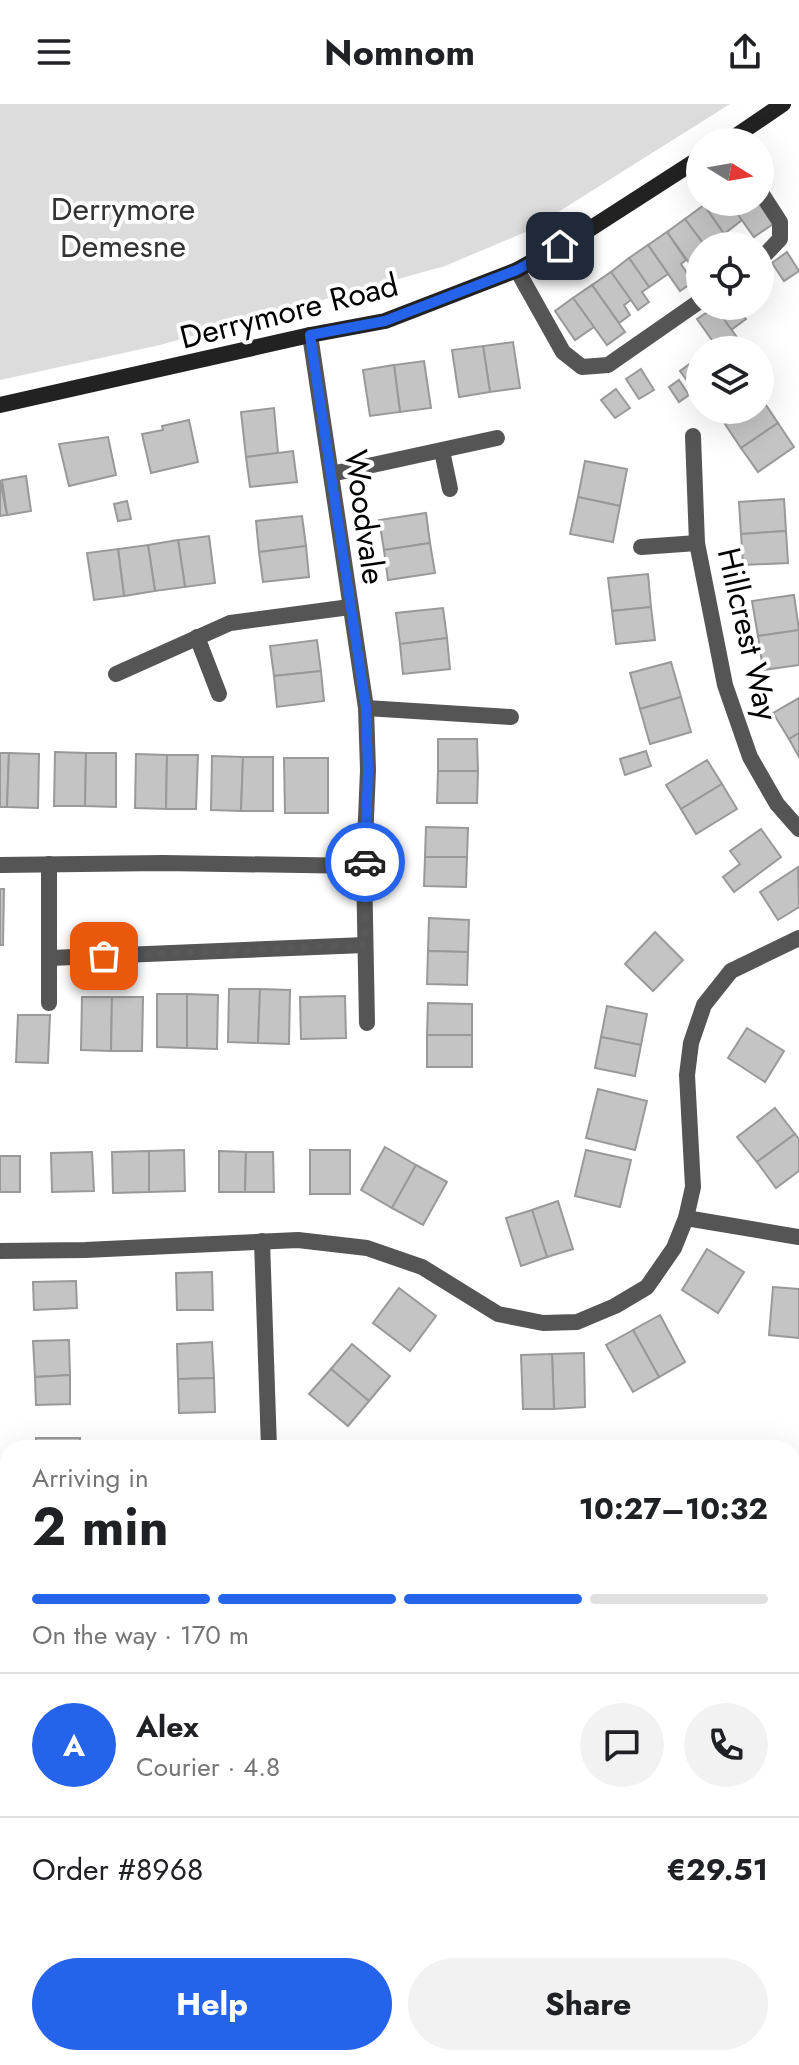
<!DOCTYPE html>
<meta charset="utf-8">
<style>
:root{--surface:#fff;--page:#f2f2f2;--text:#202124;--muted:#757577;--line:#e0e0e0;--accent:#2563eb}
body{margin:0;font-family:Jost,sans-serif;background:var(--page);color:var(--text);height:100vh;display:flex;flex-direction:column;font-size:30px;white-space:nowrap}
*{box-sizing:border-box;margin:0}
p{font-size:26px;color:var(--muted)}
.icon{flex:none;width:44px;height:44px;fill:none;stroke:currentColor;stroke-width:2;stroke-linecap:round;stroke-linejoin:round}
.map{position:relative;flex:1;overflow:hidden}
.panel{position:absolute;left:0px;top:1336px;width:800px;height:626px;display:flex;flex-direction:column;background:var(--surface);border-radius:24px 24px 0 0;box-shadow:0 8px 32px #0002}
.panel>*{flex:none}
.needle{width:52px;rotate:101deg}
.fabs{position:absolute;left:686px;top:24px;display:grid;gap:16px}
.fabs a{display:grid;place-items:center;width:88px;height:88px;border-radius:50%;background:var(--surface);box-shadow:0 8px 32px #0002;font-size:40px}
.pin{position:absolute;display:grid;place-items:center;width:68px;height:68px;color:#fff;margin:-34px;border-radius:16px;box-shadow:0 4px 12px #0006}
.courier{position:absolute;display:grid;place-items:center;width:80px;height:80px;margin:-40px;border:6px solid #2563eb;border-radius:50%;background:#fff;color:#222;box-shadow:0 2px 10px #0007}
.summary em{font-style:normal;font-weight:700}
.summary div{display:flex;flex-direction:column-reverse}
.summary{display:flex;align-items:center;justify-content:space-between;height:136px;padding:0 32px}
h1{font-size:52px;font-weight:700;line-height:60px}
.bar{display:grid;grid-template-columns:repeat(4,1fr);gap:12px 8px;align-content:center;height:96px;padding:0 32px}
.bar i{height:10px;border-radius:6px;background:var(--line)}
.bar .on{background:var(--accent)}
.bar p{grid-column:span 4}
.line{display:flex;align-items:center;gap:20px;padding:0 32px;border-top:2px solid var(--line)}
.line div{flex:1}
.round{display:grid;place-items:center;flex:none;width:84px;height:84px;border-radius:42px;background:var(--page)}
.cta{display:flex;gap:16px;margin-top:auto;padding:16px 32px}
.cta a{flex:1;height:92px;border-radius:48px;background:var(--accent);color:#fff;font-size:32px;font-weight:700;line-height:92px;text-align:center}
.cta a+a{background:var(--page);color:var(--text)}
header{display:flex;justify-content:space-between;align-items:center;height:104px;padding:0 32px;background:var(--surface);font-size:36px;font-weight:700}
.map>svg:first-child{display:block}
.green{fill:#dcdcdc}
.building{fill:#c4c4c4;stroke:#999;stroke-width:2}
.lines{fill:none;stroke-linecap:round;stroke-linejoin:round}
.lane{stroke:#555;stroke-width:16}
.street{stroke:#555;stroke-width:16}
.secondary{stroke:#222;stroke-width:16}
.done{stroke:#595959;stroke-width:8;stroke-dasharray:0 14.4}
.route{stroke:#2563eb;stroke-width:10}
.labels{text-anchor:middle;dominant-baseline:central;stroke-width:8;stroke-linejoin:round;paint-order:stroke}
.park-label{font-size:32px;fill:#333;stroke:#fff}
.street-label{font-size:32px;fill:#000;stroke:#fff}
</style>
<header><svg class="icon" aria-label="menu" viewBox="0 0 24 24"><path d="M4 6h16M4 12h16M4 18h16"/></svg>Nomnom<svg class="icon" aria-label="share" viewBox="0 0 24 24"><path d="M12 15V3M7 8l5-5 5 5M5 13v7h14v-7"/></svg></header>
<div class="map">
<svg width="799" height="1961" viewBox="0 0 799 1961">
<rect width="100%" height="100%" fill="#fff"/>
<path class="green" d="M0,0H730L528,127L445,162L160,241L0,276Z"/>
<g class="building">
<path d="M708,98H729L742,116L724,130L704,101Z"/>
<path d="M729,98H758L773,120L754,133Z"/>
<path d="M704,101L724,130L718,134L724,142H705L685,115Z"/>
<path d="M685,115L705,142H700V168L697,170L667,128Z"/>
<path d="M667,128L686,156L681,160L693,178L680,187L648,141Z"/>
<path d="M648,141L668,170L649,183L629,154Z"/>
<path d="M787,148L799,167L784,177L772,159Z"/>
<path d="M629,154L649,183L642,188L649,198L638,206L611,168Z"/>
<path d="M611,168L631,196L624,201L630,211L619,219L592,181Z"/>
<path d="M592,181L625,228L607,241L573,194Z"/>
<path d="M573,194L594,223L575,236L555,207Z"/>
<path d="M737,202L746,215L731,226L715,203Z"/>
<path d="M715,203L739,236L725,246H719L697,215Z"/>
<path d="M513,238L520,284L490,288L483,242Z"/>
<path d="M483,242L490,288L459,293L452,246Z"/>
<path d="M695,256L700,263V281L694,286L680,267Z"/>
<path d="M424,257L431,304L400,308L394,261Z"/>
<path d="M394,261L400,308L370,312L363,266Z"/>
<path d="M641,265L654,286L639,295L626,275Z"/>
<path d="M679,276L689,291L679,298L669,283Z"/>
<path d="M616,285L630,304L615,314L601,296Z"/>
<path d="M762,295L778,319L741,344L725,320L746,306H760Z"/>
<path d="M274,304L278,349L246,353L241,308Z"/>
<path d="M189,316L198,358L151,369L142,330L163,326L162,322Z"/>
<path d="M778,319L794,343L758,368L741,344Z"/>
<path d="M108,333L116,371L69,382L59,340Z"/>
<path d="M293,347L297,378L250,383L246,353Z"/>
<path d="M585,357L627,365L620,402L578,393Z"/>
<path d="M26,372L31,407L7,411L2,376Z"/>
<path d="M0,376L7,411L0,412Z"/>
<path d="M578,393L620,402L613,438L570,430Z"/>
<path d="M784,395L786,427L741,430L739,398Z"/>
<path d="M127,397L131,415L118,417L114,400Z"/>
<path d="M426,409L430,439L384,446L379,416Z"/>
<path d="M302,412L306,442L259,448L256,417Z"/>
<path d="M786,427L788,459L743,461L741,430Z"/>
<path d="M209,432L215,479L185,483L178,436Z"/>
<path d="M178,436L185,483L155,487L148,441Z"/>
<path d="M430,439L435,469L388,476L384,446Z"/>
<path d="M148,441L155,487L124,492L118,445Z"/>
<path d="M306,442L309,473L263,478L259,448Z"/>
<path d="M118,445L124,492L94,496L87,449Z"/>
<path d="M648,470L651,503L612,507L608,474Z"/>
<path d="M794,491L799,526L758,532L752,497Z"/>
<path d="M651,503L655,536L616,540L612,507Z"/>
<path d="M443,504L447,534L400,540L396,509Z"/>
<path d="M799,526V561L763,566L758,532Z"/>
<path d="M447,534L450,565L403,570L400,540Z"/>
<path d="M317,536L321,567L274,572L270,542Z"/>
<path d="M671,558L681,593L640,605L630,569Z"/>
<path d="M321,567L324,597L277,603L274,572Z"/>
<path d="M681,593L691,628L650,640L640,605Z"/>
<path d="M799,594V629L789,635L773,609Z"/>
<path d="M799,629V653L789,635Z"/>
<path d="M438,635H477L478,667H438Z"/>
<path d="M646,647L651,662L625,671L620,655Z"/>
<path d="M55,648L86,649L85,702H54Z"/>
<path d="M0,649H9L7,703H0Z"/>
<path d="M9,649L39,650L38,704L7,703Z"/>
<path d="M86,649H116V703L85,702Z"/>
<path d="M136,650L167,651L166,705L135,704Z"/>
<path d="M167,651H198L196,705H166Z"/>
<path d="M212,652L243,653L241,707L211,706Z"/>
<path d="M243,653H273V707H241Z"/>
<path d="M284,654H328V709H285Z"/>
<path d="M707,656L722,680L681,705L666,681Z"/>
<path d="M438,667H478L477,699H437Z"/>
<path d="M722,680L737,705L696,730L681,705Z"/>
<path d="M426,723L468,724L467,753H425Z"/>
<path d="M761,725L781,753L734,788L723,773L740,760L730,747Z"/>
<path d="M425,753H467L466,783L424,782Z"/>
<path d="M798,763L799,803L778,816L760,788Z"/>
<path d="M0,785H4L3,841H0Z"/>
<path d="M429,814L469,816L468,848L428,847Z"/>
<path d="M655,828L683,856L653,887L625,860Z"/>
<path d="M428,847L468,848L467,881L427,880Z"/>
<path d="M229,885H260L258,939L228,938Z"/>
<path d="M260,885L290,886L289,940L258,939Z"/>
<path d="M157,890H187V944L157,943Z"/>
<path d="M187,890L218,891L217,945L187,944Z"/>
<path d="M345,892L346,934L301,935L300,893Z"/>
<path d="M82,893H112L111,947L81,946Z"/>
<path d="M112,893H143L142,947H111Z"/>
<path d="M428,899L472,900V931H427Z"/>
<path d="M607,902L647,910L641,941L601,933Z"/>
<path d="M18,911H50L48,959L16,958Z"/>
<path d="M747,924L784,947L765,978L728,954Z"/>
<rect x="427" y="931" width="45" height="32"/>
<path d="M601,933L641,941L635,972L595,964Z"/>
<path d="M598,985L647,997L635,1046L586,1034Z"/>
<path d="M775,1004L795,1030L757,1058L737,1033Z"/>
<path d="M795,1030L799,1035V1067L776,1084L757,1058Z"/>
<path d="M385,1043L416,1061L392,1104L361,1086Z"/>
<path d="M184,1046L185,1087L149,1088V1047Z"/>
<rect x="310" y="1046" width="40" height="44"/>
<path d="M586,1046L631,1056L620,1103L575,1092Z"/>
<path d="M149,1047V1088L113,1089L112,1048Z"/>
<path d="M219,1047L246,1048L245,1088H219Z"/>
<path d="M92,1048L94,1087L52,1088L51,1049Z"/>
<path d="M246,1048H273L274,1088H245Z"/>
<rect x="0" y="1052" width="20" height="36"/>
<path d="M416,1061L447,1078L423,1121L392,1104Z"/>
<path d="M558,1097L573,1145L547,1153L532,1106Z"/>
<path d="M532,1106L547,1153L521,1162L506,1114Z"/>
<path d="M707,1145L744,1168L718,1209L682,1186Z"/>
<path d="M212,1168L213,1206H177L176,1169Z"/>
<path d="M76,1177L77,1204L34,1206L33,1178Z"/>
<path d="M773,1183L799,1185V1234L769,1231Z"/>
<path d="M399,1184L436,1212L410,1247L373,1219Z"/>
<path d="M660,1211L685,1258L659,1273L633,1226Z"/>
<path d="M633,1226L659,1273L633,1288L606,1241Z"/>
<path d="M69,1236L70,1271L35,1273L33,1237Z"/>
<path d="M212,1238L214,1274L178,1275L177,1240Z"/>
<path d="M352,1240L390,1272L369,1297L331,1265Z"/>
<path d="M584,1249L585,1303L554,1305L552,1250Z"/>
<path d="M552,1250L554,1305H523L521,1251Z"/>
<path d="M331,1265L369,1297L348,1322L309,1290Z"/>
<path d="M70,1271V1300L36,1301L35,1273Z"/>
<path d="M214,1274L215,1308L179,1309L178,1275Z"/>
<rect x="36" y="1334" width="44" height="10"/>
<path d="M7,1537L8,1566L0,1567V1538Z"/>
<path d="M8,1583V1624L2,1626L0,1585Z"/>
<path d="M5,1785L8,1791V1812L0,1816V1788Z"/>
<path d="M792,1948L796,1961H758L756,1955L792,1954Z"/>
<path d="M138,1954H166L171,1961H127Z"/>
</g>
<g class="lines">
<g class="lane">
<path d="M760,87L780,118V135L760,156"/>
<path d="M517,166L563,248L582,263L608,261L700,197"/>
<path d="M366,604L511,613"/>
</g>
<g class="street">
<path d="M310,231L366,604L368,666L364,762L367,919"/>
<path d="M693,332L697,439L725,581L750,653L777,700L799,725"/>
<path d="M442,347L450,385"/>
<path d="M331,370L497,334"/>
<path d="M641,443L697,439"/>
<path d="M197,533L219,590"/>
<path d="M116,570L230,519L350,503"/>
<path d="M0,761L163,759L364,762"/>
<path d="M50,854L365,841"/>
<path d="M49,899V760"/>
<path d="M686,1114L799,1133"/>
<path d="M262,1137L269,1344"/>
<path d="M0,1147L85,1146L298,1136L367,1144L422,1163L498,1210L543,1219L577,1218L615,1202L647,1183L674,1144L686,1114L693,1083L687,971L691,939L704,901L731,867L799,834"/>
<path d="M792,1483L799,1481"/>
<path d="M792,1665L799,1686"/>
<path d="M0,1694L8,1696"/>
<path d="M0,1750L8,1748"/>
<path d="M239,1954L243,1961"/>
</g>
<g class="secondary">
<path d="M727,38L783,0"/>
<path d="M0,301L310,231L385,217L517,166L582,130L700,54"/>
</g>
</g>
<g class="lines">
<path class="done" d="M104,852L365,841V758"/>
<path class="route" d="M365,758L368,666L366,604L310,231L385,217L517,166L560,142"/>
</g>
<g class="labels">
<g class="park-label">
<text x="123" y="105">Derrymore<tspan x="123" dy="37">Demesne</tspan></text>
</g>
<g class="street-label">
<text transform="translate(289 207) rotate(-14)">Derrymore Road</text>
<text transform="translate(365 413) rotate(82)">Woodvale</text>
<text transform="translate(748 530) rotate(77)">Hillcrest Way</text>
</g>
</g>
</svg>
<div class="fabs">
<a><svg class="needle" viewBox="-14 -14 28 28"><path d="M0-13l5 13h-10z" fill="#e53935"/><path d="M0 13l5-13h-10z" fill="#757577"/></svg></a>
<a><svg class="icon" aria-label="locate" viewBox="0 0 24 24"><circle cx="12" cy="12" r="6"/><path d="M12 2v4M12 18v4M2 12h4M18 12h4"/></svg></a>
<a><svg class="icon" aria-label="layers" viewBox="0 0 24 24"><path d="M12 4l9 5-9 5-9-5zM3 14l9 5 9-5"/></svg></a>
</div>
<div class="pin" style="left:104px;top:852px;background:#ea580c"><svg class="icon" aria-label="bag" viewBox="0 0 24 24"><path d="M5 8h14l-1 12H6zM9 8a3 3 0 0 1 6 0"/></svg></div>
<div class="pin" style="left:560px;top:142px;background:#1f2937"><svg class="icon" aria-label="home" viewBox="0 0 24 24"><path d="M3 11l9-7 9 7M6 9v11h12V9"/></svg></div>
<div class="courier" style="left:365px;top:758px"><svg class="icon" aria-label="car" viewBox="0 0 24 24"><path d="M5 17H2v-5l4-1 3-4h7l3 4 3 1v5h-3M9 17h6M6 11h13"/><circle cx="7" cy="17" r="2"/><circle cx="17" cy="17" r="2"/></svg></div>
<section class="panel">
<div class="summary"><div><h1>2 min</h1><p>Arriving in</p></div><em>10:27–10:32</em></div>
<div class="bar"><i class="on"></i><i class="on"></i><i class="on"></i><i></i><p>On the way · 170 m</p></div>
<div class="line" style="height:144px"><b class="round" style="background:var(--accent);color:#fff">A</b><div><b>Alex</b><p>Courier · 4.8</p></div><a class="round"><svg class="icon" aria-label="chat" viewBox="0 0 24 24"><path d="M4 5h16v11H9l-5 4z"/></svg></a><a class="round"><svg class="icon" aria-label="phone" viewBox="0 0 24 24"><path d="M5 4h4l2 5-3 2q2 4 5 5l2-3 5 2v4C11 20 4 13 5 4z"/></svg></a></div>
<div class="line" style="height:104px"><div>Order #8968</div><b>€29.51</b></div>
<div class="cta"><a>Help</a><a>Share</a></div>
</section>
</div>
